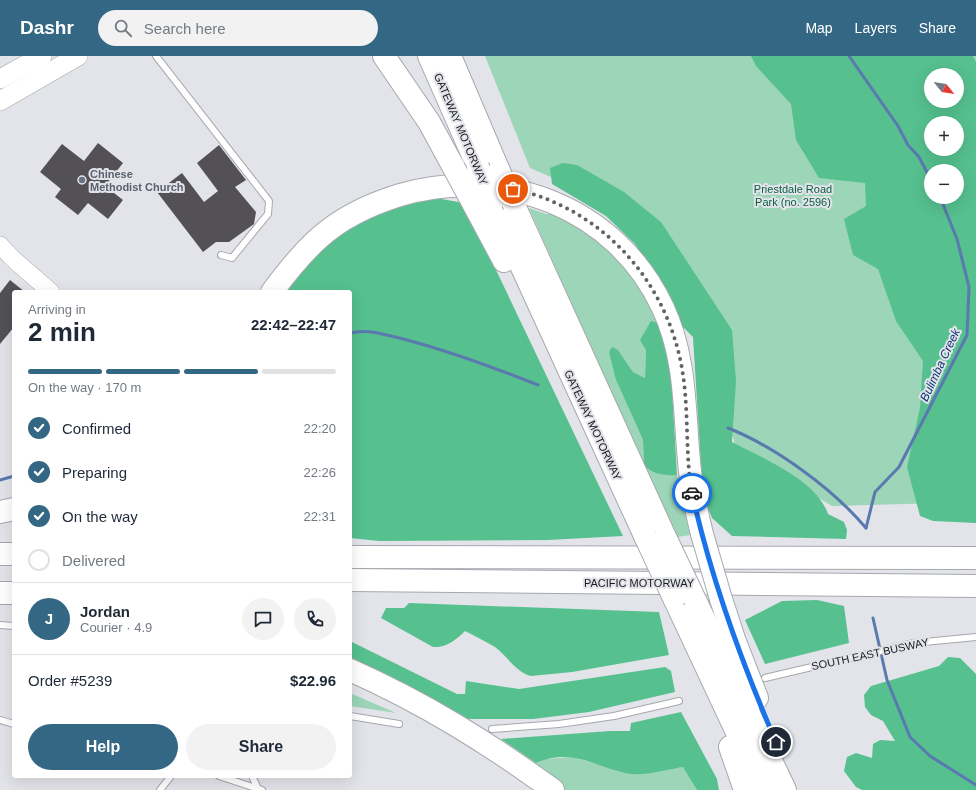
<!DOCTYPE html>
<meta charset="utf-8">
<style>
:root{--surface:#fff;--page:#f2f2f3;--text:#1f2937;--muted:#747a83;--line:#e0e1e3;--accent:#346784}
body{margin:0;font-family:Helvetica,sans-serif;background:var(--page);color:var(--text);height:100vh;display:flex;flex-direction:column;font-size:15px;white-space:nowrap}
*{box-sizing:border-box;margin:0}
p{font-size:13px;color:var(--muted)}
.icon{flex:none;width:22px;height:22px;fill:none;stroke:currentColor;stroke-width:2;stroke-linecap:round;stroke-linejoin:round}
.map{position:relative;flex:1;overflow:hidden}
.sheet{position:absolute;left:12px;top:234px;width:340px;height:488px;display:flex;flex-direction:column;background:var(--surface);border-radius:4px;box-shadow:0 4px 16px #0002}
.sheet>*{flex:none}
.needle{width:26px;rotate:120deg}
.buttons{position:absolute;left:924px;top:12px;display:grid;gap:8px}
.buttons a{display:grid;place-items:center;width:40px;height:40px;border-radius:50%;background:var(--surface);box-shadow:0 4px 16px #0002;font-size:20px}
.pin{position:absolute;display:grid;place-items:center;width:34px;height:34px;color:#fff;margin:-17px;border:2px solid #fff;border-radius:50%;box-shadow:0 1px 4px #0007}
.courier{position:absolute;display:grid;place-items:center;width:40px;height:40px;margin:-20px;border:3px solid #1a73e8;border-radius:50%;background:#fff;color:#222;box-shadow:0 1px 5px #0007}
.headline em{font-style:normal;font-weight:700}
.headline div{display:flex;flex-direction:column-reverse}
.headline{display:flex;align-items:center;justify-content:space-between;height:68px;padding:0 16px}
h1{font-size:26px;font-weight:700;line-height:30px}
.bar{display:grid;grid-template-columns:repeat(4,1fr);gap:6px 4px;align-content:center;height:48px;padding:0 16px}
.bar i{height:5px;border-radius:3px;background:var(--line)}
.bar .selected{background:var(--accent)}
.bar p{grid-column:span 4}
.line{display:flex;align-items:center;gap:10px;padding:0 16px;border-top:1px solid var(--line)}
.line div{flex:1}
.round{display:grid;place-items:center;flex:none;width:42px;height:42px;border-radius:21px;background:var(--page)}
ol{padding:0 16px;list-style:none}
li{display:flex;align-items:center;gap:12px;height:44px}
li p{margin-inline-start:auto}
li .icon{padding:4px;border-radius:50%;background:var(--accent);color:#fff;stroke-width:4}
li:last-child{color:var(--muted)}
li i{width:22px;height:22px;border:2px solid var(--line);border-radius:50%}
.cta{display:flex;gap:8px;margin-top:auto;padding:8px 16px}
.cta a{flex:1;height:46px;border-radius:24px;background:var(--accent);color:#fff;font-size:16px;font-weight:700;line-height:46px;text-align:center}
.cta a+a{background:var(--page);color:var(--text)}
header{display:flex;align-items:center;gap:24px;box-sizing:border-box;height:56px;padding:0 20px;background:var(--accent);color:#fff}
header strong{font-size:19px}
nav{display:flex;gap:22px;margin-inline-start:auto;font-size:14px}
.search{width:280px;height:36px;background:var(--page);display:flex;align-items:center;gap:10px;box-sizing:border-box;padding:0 14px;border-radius:22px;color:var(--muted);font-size:15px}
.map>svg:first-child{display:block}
.green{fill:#9cd5b7;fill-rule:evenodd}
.forest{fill:#56c08f;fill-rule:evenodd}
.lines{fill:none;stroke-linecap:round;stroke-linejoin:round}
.stream{stroke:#5a79af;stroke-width:3}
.building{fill:#535156}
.lane-casing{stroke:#a6a8ae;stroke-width:8}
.secondary-casing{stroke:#a6a8ae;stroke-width:18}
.primary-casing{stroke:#a6a8ae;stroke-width:20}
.highway-casing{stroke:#a6a8ae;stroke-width:24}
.lane{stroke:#fff;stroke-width:6}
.secondary{stroke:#fff;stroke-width:17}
.primary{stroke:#fff;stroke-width:19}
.highway{stroke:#fff;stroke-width:22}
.highway-bridge-casing{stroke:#a6a8ae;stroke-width:24;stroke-linecap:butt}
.highway-bridge{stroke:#fff;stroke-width:22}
.done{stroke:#626367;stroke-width:4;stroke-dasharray:0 7.2}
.route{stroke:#1a73e8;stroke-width:5}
.worship-dot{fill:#6b7280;stroke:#e2e4ea;stroke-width:1.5}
.labels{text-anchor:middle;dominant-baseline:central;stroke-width:4;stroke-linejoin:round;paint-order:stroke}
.street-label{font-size:11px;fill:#1d1d20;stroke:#e2e4ea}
.worship-label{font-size:11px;font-weight:bold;fill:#5b616d;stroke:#e2e4ea;text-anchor:start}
.park-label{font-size:11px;fill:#0a5e3f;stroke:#e2e4ea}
.water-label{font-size:12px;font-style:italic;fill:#0b3274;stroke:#e2e4ea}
</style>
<header>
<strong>Dashr</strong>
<div class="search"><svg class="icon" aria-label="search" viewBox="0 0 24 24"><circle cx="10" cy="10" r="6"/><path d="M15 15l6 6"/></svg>Search here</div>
<nav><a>Map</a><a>Layers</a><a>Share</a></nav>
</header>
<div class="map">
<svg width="976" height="734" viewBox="0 0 976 734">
<rect width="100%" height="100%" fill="#e2e4ea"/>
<g class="green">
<path d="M485,0H976V446L832,450L736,392L705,278L680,220L590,138L530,112ZM931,19H957V45H931ZM931,67H957V93H931ZM931,115H957V141H931Z"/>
<path d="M529,152L546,158H555L586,176L612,198L630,217L649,248L658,267L646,294L645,322L633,316L618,294L616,324L643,384L644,410L665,419H677L690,479L678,481L644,410Z"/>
<path d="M350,637L396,657L350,650Z"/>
<path d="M572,701L632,718L684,711L697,734H566L536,707L546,703Z"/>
</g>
<g class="forest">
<path d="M751,0H973L976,6V467L933,465L920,460L907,411L920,352L923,305L896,265L878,213L853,199L844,163L866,150L865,127L819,122L796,84L791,48L756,10ZM931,19H957V45H931ZM931,67H957V93H931ZM931,115H957V141H931Z"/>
<path d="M563,107L577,109L624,136L661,166L732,274L736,325L732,386C762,402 817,424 828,458L844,466L847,474L846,483L732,480L712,462L706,447L701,409L693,281L681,269L663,229L635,188L606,160L552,128L550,112Z"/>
<path d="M419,139L464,147L623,480L548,484L379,485L350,482V236H285L312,197L363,163Z"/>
<path d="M651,265L658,267L671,316L677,419C664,420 654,418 644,410L643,384L616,324L609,296L612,291L618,294L633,316L645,322L646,294L640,284Z"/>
<path d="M817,544L844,550L849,587L765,608L745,564L782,545Z"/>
<path d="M409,547L659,556L669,599L572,616L531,620C516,616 507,600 495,591C485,585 475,580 465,575C456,584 446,592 433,591L381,562L386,552H404Z"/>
<path d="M350,585L457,638H465L466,625L519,633L665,611L671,615L675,636L589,656L533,663H464L350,605Z"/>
<path d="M948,601L960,602L976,618V734H862L856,731L844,715L847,701L856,697L872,702L873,688L880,684L895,685L883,665L871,659L865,651L864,639L871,630L939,610Z"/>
<path d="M681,656L717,723L719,734H697L683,711C670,713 643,720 631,718C595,712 574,691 536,707L501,683L610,675H630L631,667Z"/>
</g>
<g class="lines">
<g class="stream">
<path d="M849,0L898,70L908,89L919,101L931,124"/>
<path d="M350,277C368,272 390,280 407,284C452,296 495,312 538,329"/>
<path d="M728,372C776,391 833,433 866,472"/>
<path d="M0,424L14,420"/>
<path d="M866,472L875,436L899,411L967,279L969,231L957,183L940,141"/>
<path d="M873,562L887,624L910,681L930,700L976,729"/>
</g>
</g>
<g class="building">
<path d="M98,87L123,107L105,130L123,144L108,163L88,147L78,159L55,141L61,133L40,116L62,88L84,105Z"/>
<path d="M219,89L246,124L235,131L256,156L254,168L229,186H216L203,196L157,136L182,117L204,146L218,135L197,107Z"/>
<path d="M10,224L25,236H14V271L0,288V237Z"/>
</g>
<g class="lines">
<g class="lane-casing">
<g id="lane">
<path d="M156,0L269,145L268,158L232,202L221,199"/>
<path d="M0,569L14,570"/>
<path d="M765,622L914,587L976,581"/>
<path d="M350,660L399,668"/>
<path d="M0,664L14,668"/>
<path d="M492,673L559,668L614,660L679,645"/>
<path d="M219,720L262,734"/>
<path d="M252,720L258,733"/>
<path d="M160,734L171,720"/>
</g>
</g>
<g class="secondary-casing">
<path id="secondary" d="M0,189L12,202L51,236"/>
</g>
<g class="primary-casing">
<g id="primary">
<path d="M0,23L42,0"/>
<path d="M0,45L78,0"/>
</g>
</g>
<g class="highway-casing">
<g id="highway">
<path d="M384,0L429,66L454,112"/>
<path d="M429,0L478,111"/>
<path d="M450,0L499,115"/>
<path d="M492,146L645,480"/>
<path d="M473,147L504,205"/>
<path d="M514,149L665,481"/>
<path d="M272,236C286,217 301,198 319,182C341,162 371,148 400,139C504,109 616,151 663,252C686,301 684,352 689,405C691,430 696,454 702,478"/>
<path d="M0,456L14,453"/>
<path d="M0,498H14"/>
<path d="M350,501L976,502"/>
<path d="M350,524L976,530"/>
<path d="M0,537H14"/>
<path d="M674,542L764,734"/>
<path d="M721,543L734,583L757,642"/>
<path d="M695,544L785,734"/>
<path d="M350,614C424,647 487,686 553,734"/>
<path d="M730,691L745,734"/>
</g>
</g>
<use href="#lane" class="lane"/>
<use href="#secondary" class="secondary"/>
<use href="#primary" class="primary"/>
<use href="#highway" class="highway"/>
<g class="highway-bridge-casing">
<g id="highway-bridge">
<path d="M478,111L492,146"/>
<path d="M454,112L473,147"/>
<path d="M499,115L514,149"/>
<path d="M702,478L721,543"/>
<path d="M645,480L674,542"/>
<path d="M665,481L695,544"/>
</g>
</g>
<use href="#highway-bridge" class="highway-bridge"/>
</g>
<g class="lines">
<path class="done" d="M513,133C604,152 670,229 683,319C689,358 685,398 692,437"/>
<path class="route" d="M692,437C711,523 741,605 776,686"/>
</g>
<circle class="worship-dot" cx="82" cy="124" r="4"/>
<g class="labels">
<g class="street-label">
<text transform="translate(461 73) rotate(67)">GATEWAY MOTORWAY</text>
<text transform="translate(593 369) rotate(65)">GATEWAY MOTORWAY</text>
<text x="639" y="527">PACIFIC MOTORWAY</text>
<text transform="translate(870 598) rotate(-12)">SOUTH EAST BUSWAY</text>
</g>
<g class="worship-label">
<text x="90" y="118">Chinese<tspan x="90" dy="13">Methodist Church</tspan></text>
</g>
<g class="park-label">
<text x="793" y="133">Priestdale Road<tspan x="793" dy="13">Park (no. 2596)</tspan></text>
</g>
<g class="water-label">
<text transform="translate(940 309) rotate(-65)">Bulimba Creek</text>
</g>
</g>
</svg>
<div class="buttons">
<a><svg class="needle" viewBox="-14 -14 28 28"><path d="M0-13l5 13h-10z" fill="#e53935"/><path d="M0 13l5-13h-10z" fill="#747a83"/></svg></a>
<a>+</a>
<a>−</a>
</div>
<div class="pin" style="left:513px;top:133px;background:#ea580c"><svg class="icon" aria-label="bag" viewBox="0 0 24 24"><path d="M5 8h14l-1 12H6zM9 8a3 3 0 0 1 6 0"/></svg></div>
<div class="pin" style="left:776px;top:686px;background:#1f2937"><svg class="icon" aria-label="home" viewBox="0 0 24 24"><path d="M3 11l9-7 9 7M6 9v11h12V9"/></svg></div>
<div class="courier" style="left:692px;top:437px"><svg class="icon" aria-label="car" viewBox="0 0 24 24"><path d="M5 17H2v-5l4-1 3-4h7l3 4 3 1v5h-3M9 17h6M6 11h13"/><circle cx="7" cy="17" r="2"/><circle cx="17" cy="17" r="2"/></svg></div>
<section class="sheet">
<div class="headline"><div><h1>2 min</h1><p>Arriving in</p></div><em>22:42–22:47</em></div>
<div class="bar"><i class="selected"></i><i class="selected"></i><i class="selected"></i><i></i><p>On the way · 170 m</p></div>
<ol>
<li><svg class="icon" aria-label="check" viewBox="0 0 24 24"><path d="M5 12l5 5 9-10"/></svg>Confirmed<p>22:20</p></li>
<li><svg class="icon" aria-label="check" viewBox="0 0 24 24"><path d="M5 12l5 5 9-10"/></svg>Preparing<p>22:26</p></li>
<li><svg class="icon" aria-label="check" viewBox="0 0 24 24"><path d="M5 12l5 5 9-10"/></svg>On the way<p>22:31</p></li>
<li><i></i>Delivered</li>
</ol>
<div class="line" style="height:72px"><b class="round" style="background:var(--accent);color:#fff">J</b><div><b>Jordan</b><p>Courier · 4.9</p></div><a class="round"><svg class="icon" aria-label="chat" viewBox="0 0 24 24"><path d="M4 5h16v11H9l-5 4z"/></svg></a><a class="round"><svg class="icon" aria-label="phone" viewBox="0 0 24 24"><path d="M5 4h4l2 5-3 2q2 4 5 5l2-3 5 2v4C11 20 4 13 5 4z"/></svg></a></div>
<div class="line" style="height:52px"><div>Order #5239</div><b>$22.96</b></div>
<div class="cta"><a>Help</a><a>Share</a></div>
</section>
</div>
